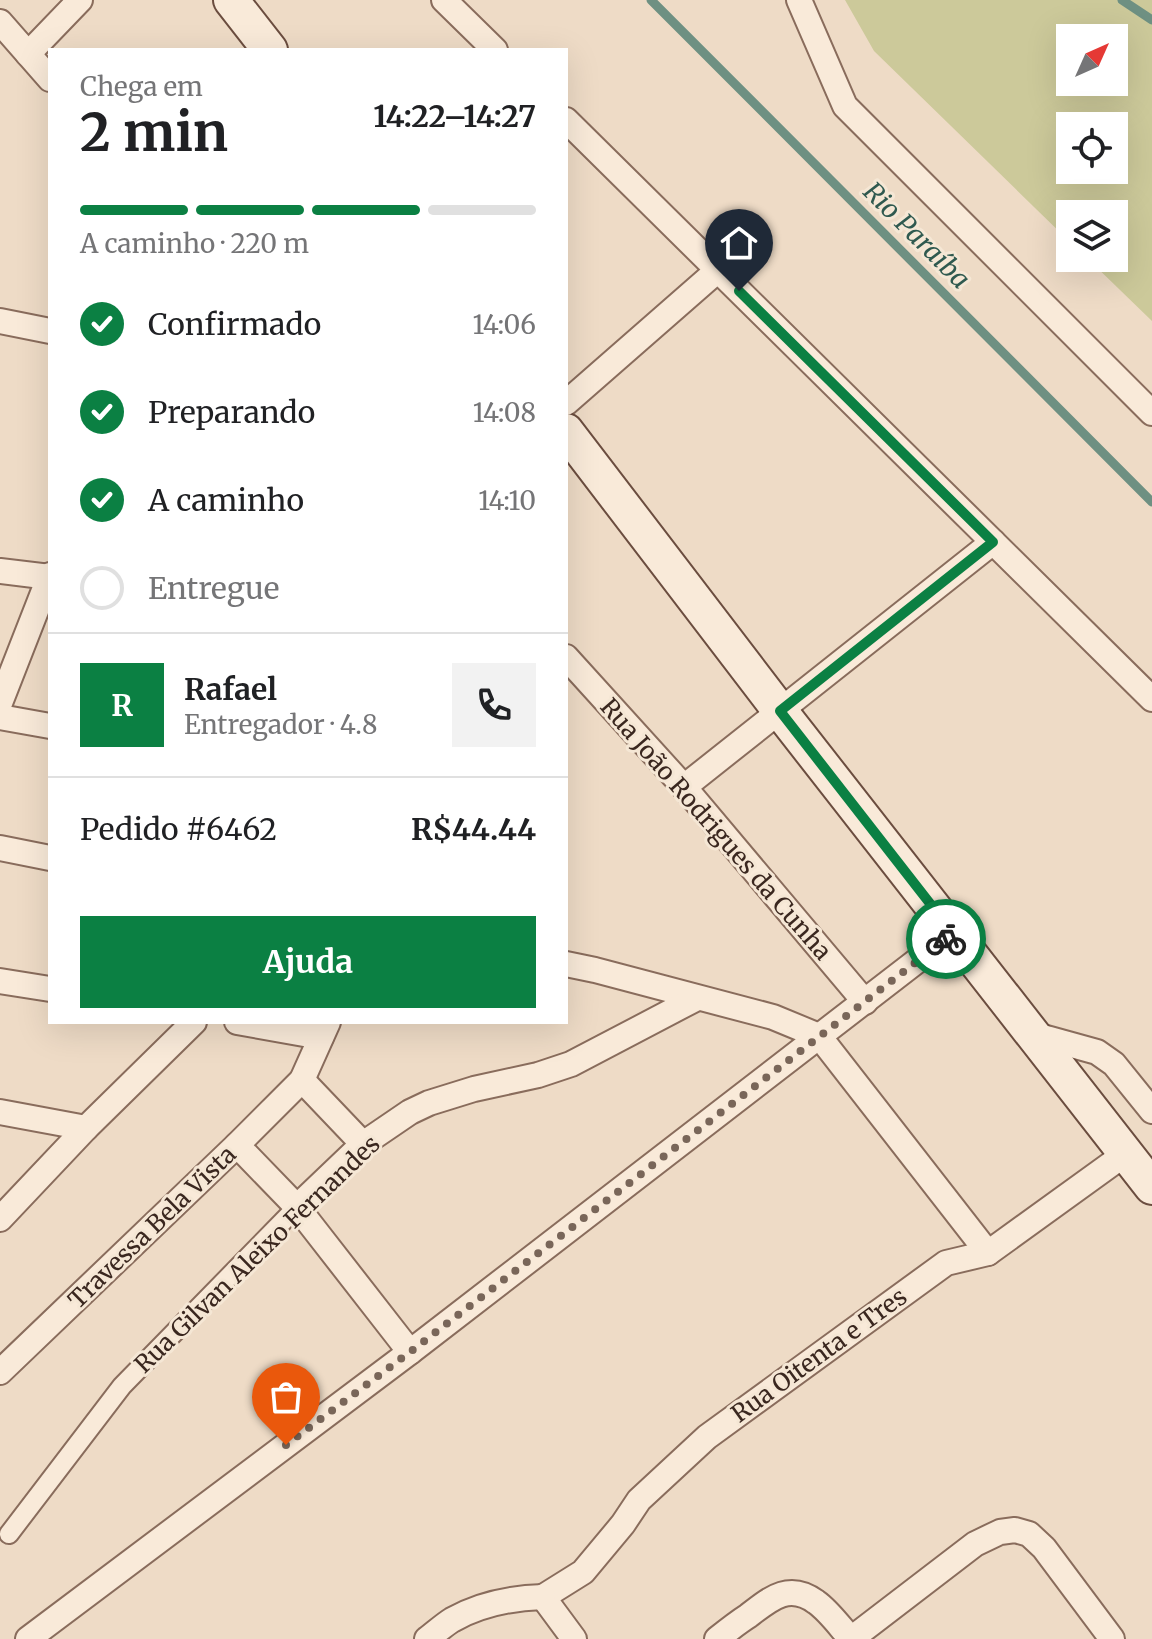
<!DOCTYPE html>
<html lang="pt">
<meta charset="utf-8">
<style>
:root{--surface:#fff;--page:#f2f2f2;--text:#202124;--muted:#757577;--line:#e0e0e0;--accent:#0b8043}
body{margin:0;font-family:Merriweather,serif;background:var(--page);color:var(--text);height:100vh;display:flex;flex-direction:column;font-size:30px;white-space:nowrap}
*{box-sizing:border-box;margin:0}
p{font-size:26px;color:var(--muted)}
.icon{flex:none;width:44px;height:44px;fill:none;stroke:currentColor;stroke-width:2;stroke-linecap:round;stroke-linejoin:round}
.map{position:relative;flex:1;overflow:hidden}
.panel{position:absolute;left:48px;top:48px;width:520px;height:976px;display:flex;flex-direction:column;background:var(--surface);border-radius:0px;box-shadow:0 8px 32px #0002}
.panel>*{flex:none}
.needle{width:52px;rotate:45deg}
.tools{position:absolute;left:1056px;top:24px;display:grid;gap:16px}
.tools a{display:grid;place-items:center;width:72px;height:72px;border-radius:0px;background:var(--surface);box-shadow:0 8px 32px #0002;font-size:40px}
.pin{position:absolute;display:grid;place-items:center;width:68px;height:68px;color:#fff;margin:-82px -34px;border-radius:50% 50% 50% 0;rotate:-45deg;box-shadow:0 0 8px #0007}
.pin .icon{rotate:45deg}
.courier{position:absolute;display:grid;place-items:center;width:80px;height:80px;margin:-40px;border:6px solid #0b8043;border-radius:50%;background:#fff;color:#222;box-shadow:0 2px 10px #0007}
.overview em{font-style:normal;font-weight:700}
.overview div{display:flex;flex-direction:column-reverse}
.overview{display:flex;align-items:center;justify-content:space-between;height:136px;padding:0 32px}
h1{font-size:52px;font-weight:700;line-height:60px}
.bar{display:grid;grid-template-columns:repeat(4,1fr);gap:12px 8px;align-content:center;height:96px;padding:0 32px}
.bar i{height:10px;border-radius:6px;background:var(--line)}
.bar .on{background:var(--accent)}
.bar p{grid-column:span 4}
.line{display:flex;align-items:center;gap:20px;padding:0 32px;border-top:2px solid var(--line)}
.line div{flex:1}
.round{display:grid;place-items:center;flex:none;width:84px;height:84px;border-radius:0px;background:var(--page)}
ol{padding:0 32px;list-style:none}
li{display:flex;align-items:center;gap:24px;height:88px}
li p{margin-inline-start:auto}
li .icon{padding:8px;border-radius:50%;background:var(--accent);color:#fff;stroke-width:4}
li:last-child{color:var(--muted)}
li i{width:44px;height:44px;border:4px solid var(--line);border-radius:50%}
.action{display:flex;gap:16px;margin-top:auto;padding:16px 32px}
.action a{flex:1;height:92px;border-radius:0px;background:var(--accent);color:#fff;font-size:32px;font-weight:700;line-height:92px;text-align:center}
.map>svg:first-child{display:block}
.green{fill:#ccc99a;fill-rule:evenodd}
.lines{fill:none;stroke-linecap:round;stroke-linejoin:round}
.stream{stroke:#6e9082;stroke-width:9}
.pedestrian-casing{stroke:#896c5c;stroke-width:22}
.minor-casing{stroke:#896c5c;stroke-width:28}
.secondary-casing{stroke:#6b4d3f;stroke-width:38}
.pedestrian{stroke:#f9ead9;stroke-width:18}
.minor{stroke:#f9ead9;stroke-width:24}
.secondary{stroke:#f9ead9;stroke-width:34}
.done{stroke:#796659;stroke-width:8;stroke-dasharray:0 14.4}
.route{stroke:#0b8043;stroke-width:10}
.labels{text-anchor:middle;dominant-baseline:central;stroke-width:6;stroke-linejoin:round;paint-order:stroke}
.street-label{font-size:24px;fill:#3a271f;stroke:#f5e7d5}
.water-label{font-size:26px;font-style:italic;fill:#2f594f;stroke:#f5e7d5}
</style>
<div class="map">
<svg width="1152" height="1639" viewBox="0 0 1152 1639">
<rect width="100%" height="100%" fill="#eedbc6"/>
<path class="green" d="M845,0H1152V321L1087,258H1114V214H1070V242L874,51ZM1070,38H1114V82H1070ZM1070,126H1114V170H1070Z"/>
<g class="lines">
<g class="stream">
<path d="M651,0L1152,502"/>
<path d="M1122,0L1152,20"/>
</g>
<g class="pedestrian-casing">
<path id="pedestrian" d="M9,1534L122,1386L297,1207"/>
</g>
<g class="minor-casing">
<g id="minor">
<path d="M444,0L495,50"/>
<path d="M799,0L845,106L1152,413"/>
<path d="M0,22L50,79"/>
<path d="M28,54L80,0"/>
<path d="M566,120L1152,699"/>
<path d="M0,321L50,331"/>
<path d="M566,403L718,270"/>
<path d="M0,571L50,577"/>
<path d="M566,657L684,787L865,1002"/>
<path d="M0,703L50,575"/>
<path d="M0,717L50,726"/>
<path d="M684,787L993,542"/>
<path d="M0,848L50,858"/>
<path d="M566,964L595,970L773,1017L819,1036L988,1253"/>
<path d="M0,981L50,989"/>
<path d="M237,1022L321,1037"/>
<path d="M1032,1034L1097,1052L1114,1064L1152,1111"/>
<path d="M302,1080L363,1144"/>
<path d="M0,1112L86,1128L194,1022"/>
<path d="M237,1145L297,1207L410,1352"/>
<path d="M297,1207L363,1144L410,1112L429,1103L474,1089L538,1075L571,1064L697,998"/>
<path d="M0,1219L86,1128"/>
<path d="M0,1372L237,1145L302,1080L328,1022"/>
<path d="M543,1597L583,1572L623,1524L639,1500L707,1437L946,1263L988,1253L1125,1154"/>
<path d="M543,1597L574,1639"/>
<path d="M28,1639L410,1352L953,933"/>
<path d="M427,1639C435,1633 444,1625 452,1620C480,1604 512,1598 543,1597"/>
<path d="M717,1639C727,1631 737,1623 748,1616C770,1599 789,1582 816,1602C829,1611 840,1627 851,1639"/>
<path d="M851,1639L975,1544L1000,1532L1015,1530L1029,1534L1044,1548L1112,1639"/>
</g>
</g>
<g class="secondary-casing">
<g id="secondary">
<path d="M231,0L270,50"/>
<path d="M566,431L780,711L1152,1187"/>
</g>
</g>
<use href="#pedestrian" class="pedestrian"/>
<use href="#minor" class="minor"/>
<use href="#secondary" class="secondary"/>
</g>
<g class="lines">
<path class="done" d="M286,1445L410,1352L946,939"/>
<path class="route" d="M739,291L993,542L780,711L953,933L946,939"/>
</g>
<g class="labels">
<g class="street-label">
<text transform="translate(716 829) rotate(49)">Rua João Rodrigues da Cunha</text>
<text transform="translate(152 1227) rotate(-44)">Travessa Bela Vista</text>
<text transform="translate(257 1254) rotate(-44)">Rua Gilvan Aleixo Fernandes</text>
<text transform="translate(819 1355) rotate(-36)">Rua Oitenta e Tres</text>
</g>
<g class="water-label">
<text transform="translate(917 235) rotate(45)">Rio Paraíba</text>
</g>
</g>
</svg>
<div class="tools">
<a><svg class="needle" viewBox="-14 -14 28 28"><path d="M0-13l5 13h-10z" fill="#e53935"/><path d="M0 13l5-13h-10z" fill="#757577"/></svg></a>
<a><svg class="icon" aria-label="locate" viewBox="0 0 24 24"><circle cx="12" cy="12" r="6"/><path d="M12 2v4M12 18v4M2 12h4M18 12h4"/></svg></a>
<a><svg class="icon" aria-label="layers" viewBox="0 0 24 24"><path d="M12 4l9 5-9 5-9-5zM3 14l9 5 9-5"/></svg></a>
</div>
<div class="pin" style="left:286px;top:1445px;background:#ea580c"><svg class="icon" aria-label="bag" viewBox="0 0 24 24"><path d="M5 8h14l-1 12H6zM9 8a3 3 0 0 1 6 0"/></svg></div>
<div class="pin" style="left:739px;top:291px;background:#1f2937"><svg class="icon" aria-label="home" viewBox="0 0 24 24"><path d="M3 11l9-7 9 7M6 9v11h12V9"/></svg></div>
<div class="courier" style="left:946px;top:939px"><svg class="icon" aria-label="bike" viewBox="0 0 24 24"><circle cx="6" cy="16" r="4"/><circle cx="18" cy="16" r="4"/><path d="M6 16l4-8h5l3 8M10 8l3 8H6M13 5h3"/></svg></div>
<section class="panel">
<div class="overview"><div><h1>2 min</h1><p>Chega em</p></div><em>14:22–14:27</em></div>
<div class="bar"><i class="on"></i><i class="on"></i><i class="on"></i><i></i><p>A caminho · 220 m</p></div>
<ol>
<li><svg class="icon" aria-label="check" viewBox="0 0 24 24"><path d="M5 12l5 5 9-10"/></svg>Confirmado<p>14:06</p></li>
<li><svg class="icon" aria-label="check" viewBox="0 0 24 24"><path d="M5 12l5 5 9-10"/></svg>Preparando<p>14:08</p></li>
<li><svg class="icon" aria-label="check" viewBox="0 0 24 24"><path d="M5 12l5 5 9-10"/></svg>A caminho<p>14:10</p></li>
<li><i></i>Entregue</li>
</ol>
<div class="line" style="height:144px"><b class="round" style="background:var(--accent);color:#fff">R</b><div><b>Rafael</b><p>Entregador · 4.8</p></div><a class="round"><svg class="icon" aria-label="phone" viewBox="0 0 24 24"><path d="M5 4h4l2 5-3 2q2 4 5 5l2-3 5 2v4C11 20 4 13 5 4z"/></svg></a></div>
<div class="line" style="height:104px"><div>Pedido #6462</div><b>R$44.44</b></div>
<div class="action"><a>Ajuda</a></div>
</section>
</div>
